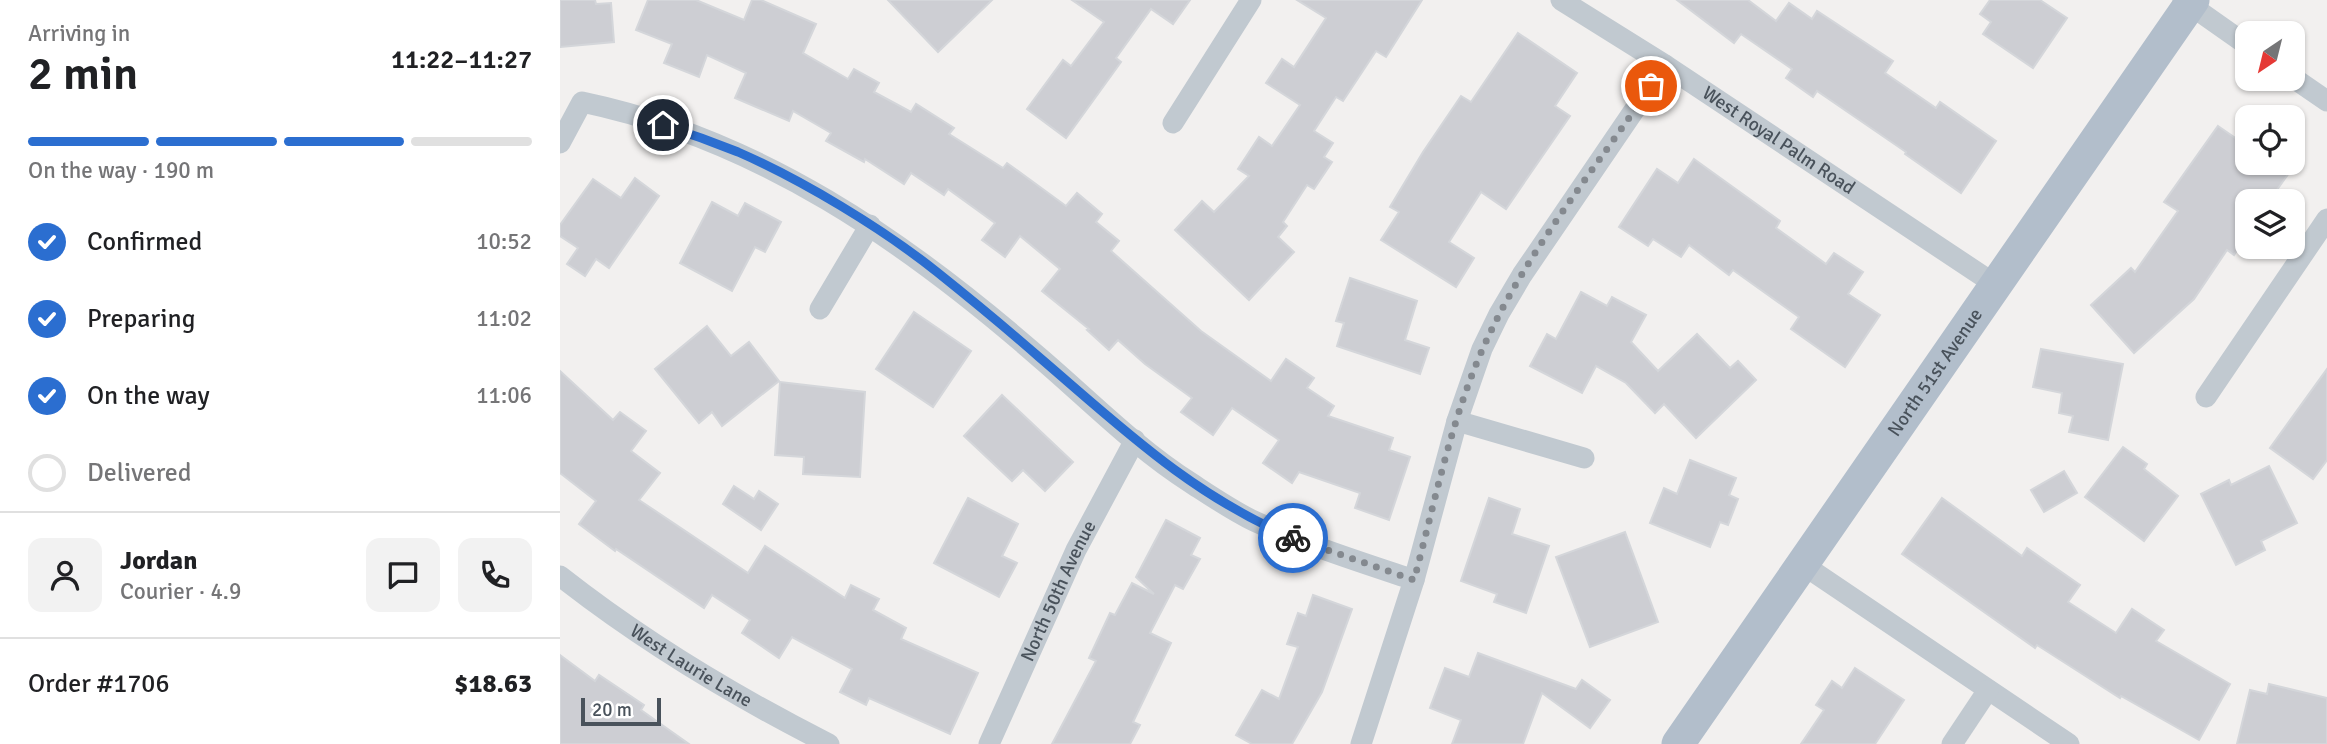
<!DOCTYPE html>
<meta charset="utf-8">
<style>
:root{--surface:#fff;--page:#f2f2f2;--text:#202124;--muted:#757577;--line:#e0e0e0;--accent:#2b6ed0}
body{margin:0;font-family:Signika,sans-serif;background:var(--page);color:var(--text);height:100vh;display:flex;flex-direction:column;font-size:26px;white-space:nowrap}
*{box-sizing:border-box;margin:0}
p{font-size:23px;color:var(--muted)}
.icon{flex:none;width:38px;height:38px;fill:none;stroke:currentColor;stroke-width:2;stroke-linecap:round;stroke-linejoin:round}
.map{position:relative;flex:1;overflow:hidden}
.drawer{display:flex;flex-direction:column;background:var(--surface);width:560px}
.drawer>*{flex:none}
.needle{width:46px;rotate:215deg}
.tools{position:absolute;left:1675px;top:21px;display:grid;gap:14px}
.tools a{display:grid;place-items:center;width:70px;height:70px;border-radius:14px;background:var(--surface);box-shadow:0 2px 5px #0004;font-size:35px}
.scale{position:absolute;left:21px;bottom:18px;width:80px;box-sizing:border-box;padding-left:7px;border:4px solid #49525b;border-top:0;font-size:19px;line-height:24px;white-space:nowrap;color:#49525b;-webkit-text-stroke:5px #fff;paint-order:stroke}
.pin{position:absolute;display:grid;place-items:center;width:60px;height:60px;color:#fff;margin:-30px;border:4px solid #fff;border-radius:50%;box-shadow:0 2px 7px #0007}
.courier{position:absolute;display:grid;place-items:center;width:70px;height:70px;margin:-35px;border:5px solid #2b6ed0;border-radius:50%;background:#fff;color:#222;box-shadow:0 2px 9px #0007}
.head em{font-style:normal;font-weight:600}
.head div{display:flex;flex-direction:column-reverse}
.head{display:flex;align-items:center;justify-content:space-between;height:119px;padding:0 28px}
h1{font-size:46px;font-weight:600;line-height:52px}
.bar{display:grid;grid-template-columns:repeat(4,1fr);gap:10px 7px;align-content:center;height:84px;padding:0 28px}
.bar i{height:9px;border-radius:5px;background:var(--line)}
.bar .selected{background:var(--accent)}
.bar p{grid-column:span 4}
.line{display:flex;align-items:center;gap:18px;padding:0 28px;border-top:2px solid var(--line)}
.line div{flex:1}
.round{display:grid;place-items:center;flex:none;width:74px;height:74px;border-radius:14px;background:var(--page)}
ol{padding:0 28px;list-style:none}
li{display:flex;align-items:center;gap:21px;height:77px}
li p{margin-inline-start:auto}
li .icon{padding:7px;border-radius:50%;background:var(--accent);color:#fff;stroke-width:4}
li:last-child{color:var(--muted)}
li i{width:38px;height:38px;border:4px solid var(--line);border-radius:50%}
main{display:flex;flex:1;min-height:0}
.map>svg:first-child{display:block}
.building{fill:#cdced3;stroke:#d4d6da;stroke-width:2}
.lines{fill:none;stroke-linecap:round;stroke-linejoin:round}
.street{stroke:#c1c9d0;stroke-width:21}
.primary{stroke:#b2becb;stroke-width:33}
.done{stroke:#84898f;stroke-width:7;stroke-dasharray:0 12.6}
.route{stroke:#2b6ed0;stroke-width:9}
.labels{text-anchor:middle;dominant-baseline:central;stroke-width:5;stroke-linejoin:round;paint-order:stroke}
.street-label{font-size:19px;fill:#49525b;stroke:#fff}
</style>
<main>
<section class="drawer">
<div class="head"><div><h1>2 min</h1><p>Arriving in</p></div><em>11:22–11:27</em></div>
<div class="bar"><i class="selected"></i><i class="selected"></i><i class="selected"></i><i></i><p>On the way · 190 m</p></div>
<ol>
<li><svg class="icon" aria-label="check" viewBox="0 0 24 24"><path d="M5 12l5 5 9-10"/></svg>Confirmed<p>10:52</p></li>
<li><svg class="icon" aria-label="check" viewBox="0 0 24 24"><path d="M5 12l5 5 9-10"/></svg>Preparing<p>11:02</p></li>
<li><svg class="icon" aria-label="check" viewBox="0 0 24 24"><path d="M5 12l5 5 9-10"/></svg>On the way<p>11:06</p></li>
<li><i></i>Delivered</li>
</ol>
<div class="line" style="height:126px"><a class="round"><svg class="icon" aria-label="person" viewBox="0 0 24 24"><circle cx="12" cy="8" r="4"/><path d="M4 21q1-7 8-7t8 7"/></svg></a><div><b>Jordan</b><p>Courier · 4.9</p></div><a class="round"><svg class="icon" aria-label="chat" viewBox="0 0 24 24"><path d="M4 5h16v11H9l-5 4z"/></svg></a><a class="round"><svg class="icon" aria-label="phone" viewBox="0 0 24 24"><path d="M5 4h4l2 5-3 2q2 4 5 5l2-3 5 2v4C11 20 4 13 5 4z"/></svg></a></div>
<div class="line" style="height:91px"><div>Order #1706</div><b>$18.63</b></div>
</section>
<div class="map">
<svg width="1767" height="744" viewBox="0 0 1767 744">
<rect width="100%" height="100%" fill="#f2f0ef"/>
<g class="building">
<path d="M0,0H35L36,4L51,3L54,42L0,47Z"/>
<path d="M88,0H136L184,20L192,0H201L256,24L243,53L288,79L294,69L319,83L314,92L351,112L356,104L394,128L389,134L443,168L447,163L506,206L517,193L542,214L536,222L559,241L551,251L641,331L711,381L726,359L754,378L747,388L774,406L768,416L833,438L829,450L850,457L829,520L795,508L800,493L739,472L732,483L703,463L719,440L672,408L653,435L621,412L632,398L585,364L558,340L549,350L527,330L529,329L482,291L500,269L460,236L445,257L422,240L435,223L388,189L384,195L351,173L344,184L305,159L304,162L266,141L271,133L233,111L229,121L175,98L186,73L147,55L139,77L104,63L112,44L76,30Z"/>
<path d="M328,0H432L378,52Z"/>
<path d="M512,0H630L613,24L591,9L556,58L561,62L506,138L467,109L503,60L511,66L544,22Z"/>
<path d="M737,0H862L826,57L816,51L783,101L776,97L754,131L773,143L764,157L772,162L754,189L747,185L723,222L727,226L718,237L734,252L689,300L615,230L642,201L654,212L689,176L678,169L699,137L712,146L740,105L706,83L722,59L734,67L766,18Z"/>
<path d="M1117,0H1188L1216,21L1229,3L1252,19L1257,11L1333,61L1325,73L1376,108L1380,102L1436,141L1401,193L1345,154L1346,152L1257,91L1253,97L1226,78L1232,69L1181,34L1174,43Z"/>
<path d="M1430,0H1480L1507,18L1473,68L1423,34L1431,22L1420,14Z"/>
<path d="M958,33L1017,73L995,106L1010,116L946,209L921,192L889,242L914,258L896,287L821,240L839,212L830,207L863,152L901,96L911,102Z"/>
<path d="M1658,126L1687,146V163H1716L1729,173L1709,201H1687V235L1674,255L1667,250L1634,299L1574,353L1531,305L1571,268L1575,272L1618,211L1604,202Z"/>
<path d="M1134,159L1220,221L1216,228L1266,264L1274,253L1303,272L1288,294L1320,315L1285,367L1231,329L1239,317L1173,270L1169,275L1129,245L1121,257L1093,239L1088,246L1059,227L1097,169L1118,183Z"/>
<path d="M75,178L99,196L49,268L36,259L25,276L7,264L18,248L0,236V225L33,179L61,198Z"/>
<path d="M152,202L178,216L185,203L221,222L205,252L195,247L172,291L120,263Z"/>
<path d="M790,278L857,301L845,340L869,348L860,374L777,346L784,323L776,321Z"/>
<path d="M1021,292L1047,306L1052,297L1086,315L1071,342L1098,371L1137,334L1170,368L1178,361L1196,380L1136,438L1104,404L1095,413L1066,383L1036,366L1022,393L970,366L987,334L996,339Z"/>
<path d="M354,312L411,351L373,407L316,369Z"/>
<path d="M147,326L171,356L189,342L219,381L162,426L152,412L139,423L95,369Z"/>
<path d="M1481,349L1563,364L1548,440L1509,432L1513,416L1499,413L1502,393L1473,387Z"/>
<path d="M1767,369V460L1753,479L1710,448Z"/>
<path d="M0,371L53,420L60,412L86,431L71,451L100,473L79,500L188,573L205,546L285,598L291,585L319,599L313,610L346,628L341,639L418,673L390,734L309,698L306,705L280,692L292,669L232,637L219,658L182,633L190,620L152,595L144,608L56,549L55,551L19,524L36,501L0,473Z"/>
<path d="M220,382L305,392L300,477L243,474L244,457L215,455Z"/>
<path d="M442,395L513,462L485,491L463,470L452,481L404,436Z"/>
<path d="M1563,447L1587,464L1584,469L1618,496L1584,541L1525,497Z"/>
<path d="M1130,460L1176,478L1169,495L1178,499L1168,525L1160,522L1150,547L1090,523L1104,488L1117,494Z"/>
<path d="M1709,466L1737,523L1701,541L1705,550L1676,565L1641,494L1669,480L1671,485Z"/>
<path d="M1504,471L1517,493L1484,512L1471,490Z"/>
<path d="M174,486L194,499L199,491L218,504L201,530L163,504Z"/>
<path d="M408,498L458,524L442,556L457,563L439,597L374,563Z"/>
<path d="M929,498L960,509L952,534L989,546L966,613L934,602L937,594L901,581Z"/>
<path d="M1382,498L1462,556L1467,548L1520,585L1508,602L1556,633L1572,609L1604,630L1596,641L1670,684L1639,740L1561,696L1560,698L1477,645L1475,648L1342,554Z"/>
<path d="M606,520L640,538L631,555L640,559L623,589L615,585L590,633L611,643L573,722L580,725L570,744H492L536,661L529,658L550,613L555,615L572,583L594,594L576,577Z"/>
<path d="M1065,532L1098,622L1030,647L996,557Z"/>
<path d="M753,595L792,609L762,692L732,744H692L676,735L702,690L719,699L738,647L727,644L738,613L746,616Z"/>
<path d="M918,653L1016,689L1022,680L1050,700L1030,728L982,693L963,744H892L901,720L870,708L885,668L909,677Z"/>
<path d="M0,655L35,681L39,675L84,705L81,710L129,744H0Z"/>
<path d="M1295,668L1344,700L1315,744H1241L1264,710L1256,705L1272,681L1282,688Z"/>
<path d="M1709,684L1767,698V744H1677L1690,690L1707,694Z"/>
</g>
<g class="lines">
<g class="street">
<path id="s1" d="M1001,0L1105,65L1436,285"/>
<path d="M1623,0L1687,45"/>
<path d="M1732,77L1767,101"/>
<path d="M613,123L691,0"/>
<path d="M0,143L22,102C199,139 346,241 480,358C528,399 577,449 631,483C651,496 673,511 694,521C746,545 800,562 854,580"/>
<path d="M260,309L310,225"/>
<path d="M1646,397L1767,219"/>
<path d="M897,421L1024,458"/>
<path d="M1242,564L1509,744"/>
<path id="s2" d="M0,576C84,642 174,696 269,744"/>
<path id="s3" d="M429,744L516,550L575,440"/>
<path d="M801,744L854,580L897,421L922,349L939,314L962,275L1105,65"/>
<path d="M1392,744L1428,690"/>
</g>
<path class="primary" id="s4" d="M1118,744L1633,0"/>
</g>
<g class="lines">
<path class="done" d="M733,538L854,580C875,502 891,419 924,346C966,252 1034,171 1091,86"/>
<path class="route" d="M103,125C128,133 153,142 178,152C242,180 322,228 377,272C412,300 446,328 479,357C562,428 630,494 733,538"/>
</g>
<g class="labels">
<g class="street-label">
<text stroke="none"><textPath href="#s1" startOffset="259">West Royal Palm Road</textPath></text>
<text stroke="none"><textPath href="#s4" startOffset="452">North 51st Avenue</textPath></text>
<text stroke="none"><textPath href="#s3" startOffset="168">North 50th Avenue</textPath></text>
<text stroke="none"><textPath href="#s2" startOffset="159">West Laurie Lane</textPath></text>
</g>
</g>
</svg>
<div class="tools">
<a><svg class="needle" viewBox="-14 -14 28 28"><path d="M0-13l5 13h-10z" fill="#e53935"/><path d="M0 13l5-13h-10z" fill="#757577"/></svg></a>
<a><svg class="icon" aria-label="locate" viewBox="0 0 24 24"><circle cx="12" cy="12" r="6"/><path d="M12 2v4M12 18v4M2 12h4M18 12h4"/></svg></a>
<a><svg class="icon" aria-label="layers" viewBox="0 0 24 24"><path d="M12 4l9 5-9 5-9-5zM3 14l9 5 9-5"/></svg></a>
</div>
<div class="scale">20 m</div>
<div class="pin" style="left:1091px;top:86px;background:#ea580c"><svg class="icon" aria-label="bag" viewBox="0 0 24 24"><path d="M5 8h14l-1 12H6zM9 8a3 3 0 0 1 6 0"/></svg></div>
<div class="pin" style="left:103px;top:125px;background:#1f2937"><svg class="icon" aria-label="home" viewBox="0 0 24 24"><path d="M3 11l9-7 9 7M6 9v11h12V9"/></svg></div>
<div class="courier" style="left:733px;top:538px"><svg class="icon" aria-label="bike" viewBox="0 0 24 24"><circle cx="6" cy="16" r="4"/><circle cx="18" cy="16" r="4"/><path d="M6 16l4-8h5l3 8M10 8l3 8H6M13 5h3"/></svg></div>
</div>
</main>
